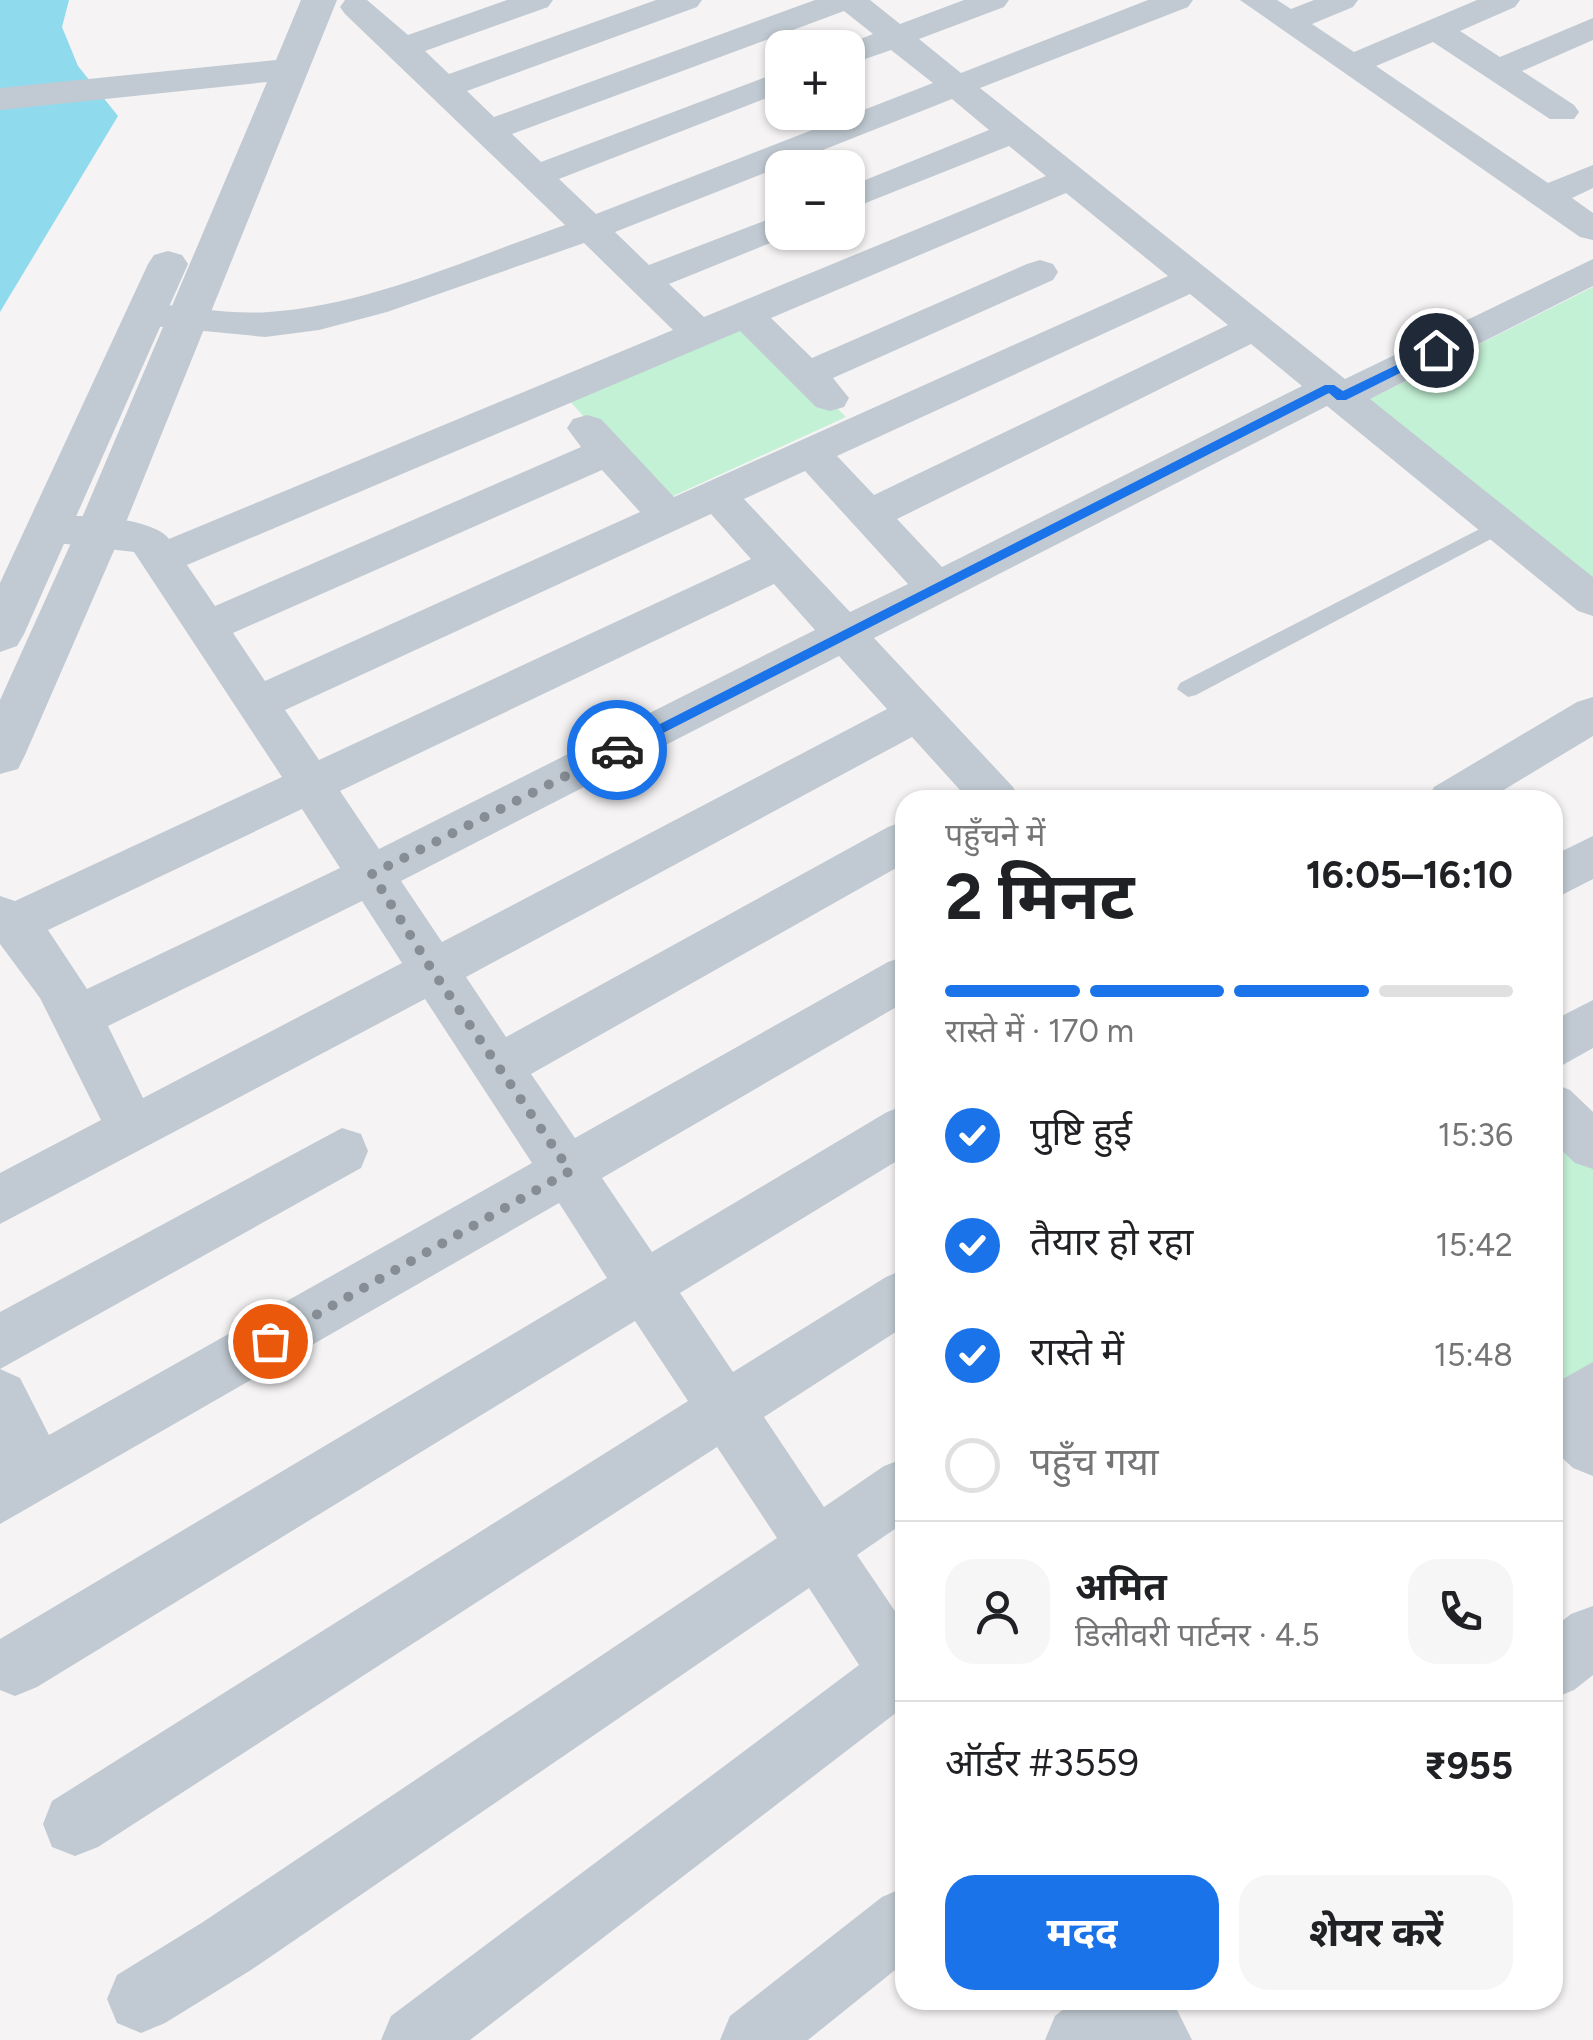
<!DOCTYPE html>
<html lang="hi">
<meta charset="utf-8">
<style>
:root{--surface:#fff;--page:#f6f6f6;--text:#202124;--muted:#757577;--line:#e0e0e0;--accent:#1a73e8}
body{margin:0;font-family:Figtree,"Noto Sans Devanagari",sans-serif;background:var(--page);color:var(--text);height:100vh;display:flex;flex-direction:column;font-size:38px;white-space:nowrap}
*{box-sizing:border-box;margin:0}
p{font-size:32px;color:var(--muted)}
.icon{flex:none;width:55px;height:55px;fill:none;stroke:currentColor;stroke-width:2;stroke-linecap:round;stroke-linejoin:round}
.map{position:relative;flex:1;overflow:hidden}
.drawer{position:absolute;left:895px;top:790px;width:668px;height:1220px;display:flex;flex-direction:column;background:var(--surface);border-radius:30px;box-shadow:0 2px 8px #0004}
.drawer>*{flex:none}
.controls{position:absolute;left:765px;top:30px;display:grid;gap:20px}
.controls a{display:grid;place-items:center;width:100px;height:100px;border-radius:20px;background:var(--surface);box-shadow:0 2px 8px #0004;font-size:50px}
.pin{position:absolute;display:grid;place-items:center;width:85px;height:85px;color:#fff;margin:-42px;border:5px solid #fff;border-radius:50%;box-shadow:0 2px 10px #0007}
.courier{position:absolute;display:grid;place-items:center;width:100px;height:100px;margin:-50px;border:8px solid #1a73e8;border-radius:50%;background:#fff;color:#222;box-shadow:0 2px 12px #0007}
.headline em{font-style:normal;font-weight:700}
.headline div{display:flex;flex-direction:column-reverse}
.headline{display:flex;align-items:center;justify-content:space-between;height:170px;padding:0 50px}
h1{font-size:65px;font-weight:700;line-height:75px}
.bar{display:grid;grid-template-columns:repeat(4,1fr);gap:15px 10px;align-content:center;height:120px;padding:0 50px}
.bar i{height:12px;border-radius:8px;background:var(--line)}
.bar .selected{background:var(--accent)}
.bar p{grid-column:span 4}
.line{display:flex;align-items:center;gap:25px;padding:0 50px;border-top:2px solid var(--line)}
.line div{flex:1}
.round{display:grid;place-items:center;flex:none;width:105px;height:105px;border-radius:30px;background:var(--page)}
ol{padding:0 50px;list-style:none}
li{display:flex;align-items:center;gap:30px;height:110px}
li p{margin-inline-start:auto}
li .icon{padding:10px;border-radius:50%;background:var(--accent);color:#fff;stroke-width:4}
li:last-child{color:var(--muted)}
li i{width:55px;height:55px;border:5px solid var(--line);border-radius:50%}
.button{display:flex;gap:20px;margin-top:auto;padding:20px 50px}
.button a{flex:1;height:115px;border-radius:30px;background:var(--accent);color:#fff;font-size:40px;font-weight:700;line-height:115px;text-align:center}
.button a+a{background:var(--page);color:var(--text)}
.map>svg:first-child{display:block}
.green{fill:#c3f1d5}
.water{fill:#90daee}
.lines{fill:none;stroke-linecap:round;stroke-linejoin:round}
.service{fill:#c1cad2;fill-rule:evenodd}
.minor{fill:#c1cad2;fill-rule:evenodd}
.tertiary{fill:#c1cad2;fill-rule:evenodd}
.route{fill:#1a73e8}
.done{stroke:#868d94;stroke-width:10;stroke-dasharray:0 18}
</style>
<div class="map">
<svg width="1593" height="2040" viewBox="0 0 1593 2040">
<rect width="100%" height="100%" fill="#f5f3f3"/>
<g class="green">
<path d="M1593,287V580L1368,400Z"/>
<path d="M750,321L846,417L660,502L568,399Z"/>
<path d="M1552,1122L1593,1162V1364L1552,1394Z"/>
</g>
<path class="water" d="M0,0H69L62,27L78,66L118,116L0,312Z"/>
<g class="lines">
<path class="service" d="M1501,518L1508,520L1511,525L1508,530L1196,695L1188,697L1177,689L1180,683Z"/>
<g class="minor">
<path d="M345,0H367L408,35L507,0H553L548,7L425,51L449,74L656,0H702L697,7L467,91L494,117L815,0H870L900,24L964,0H1009L1004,7L919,39L961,73L1148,0H1193L1188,7L980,88L1345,379L1593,259V286L1370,399L1593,577V616L1578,611L1327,406L874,638L1013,787L1020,800H969L912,737L466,977L506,1037L888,827L905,821V863L531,1074L575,1138L888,962L905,956V1002L602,1178L652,1252L887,1112L905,1105V1156L680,1293L733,1372L886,1277L905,1269V1326L764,1417L824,1507L884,1466L905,1458V1522L857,1555L905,1626V1711L901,1709L470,2040H381L391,2016L859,1665L809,1588L251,1970L165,2023L141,2033L117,2023L107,1999L117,1975L203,1922L777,1538L717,1447L98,1847L75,1856L52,1847L43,1824L52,1801L688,1401L635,1321L37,1687L15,1696L0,1690V1639L607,1278L559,1203L0,1524V1369L20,1378L49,1435L532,1163L425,999L0,1224V1173L101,1120L40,998L0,944V896L15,901L282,777L134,552L32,540L26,530L32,520C60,512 152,515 169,539L673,330L584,243L387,312L319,330L265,337L132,324L126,315L132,306L145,303C185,306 229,315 269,312C370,305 470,258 565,225L345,14L340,7ZM844,11L873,34L838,48H848V65L891,50L933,83L596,214L559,179L782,92V71L541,162L512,134ZM952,99L989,130L848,187V210L1009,146L1046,176L704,317L669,284L795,233L782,232V214L649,265L615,232ZM1066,193L1168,276L674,497L601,419L587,415L573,419L567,428L581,447L215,606L187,565L740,331L816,407L830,411L844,407L849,398L833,378L1053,280L1058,272L1053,264L1040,260L1027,264L812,358L771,318ZM1190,294L1228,325L874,495L837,456ZM1251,344L1302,386L942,567L897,519ZM602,470L640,512L265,681L233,633ZM805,471L908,584L850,612L744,499ZM711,514L751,559L319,760L285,710ZM774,584L815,630L379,849L340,791ZM839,656L887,709L442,942L401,881ZM302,809L340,868L87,989L48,930ZM362,901L402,963L143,1098L108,1026Z"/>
<path d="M1240,0H1277L1291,9L1314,0H1358L1353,7L1312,24L1354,52L1477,0H1520L1515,7L1460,31L1500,57L1593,18V40L1522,71L1574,105L1579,112L1574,119H1550L1433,42L1376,66L1548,183L1593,165V188L1572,198L1593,213V240L1580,237Z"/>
<path d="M1593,697V736L1487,800H1427L1434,787L1577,702Z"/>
<path d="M1593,836V879L1552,900V856Z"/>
<path d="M1593,1000V1048L1552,1071V1021Z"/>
<path d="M1552,1083L1570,1090L1593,1112V1169L1575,1163L1552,1141Z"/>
<path d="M342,1128L361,1134L368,1151L361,1168L0,1369V1312Z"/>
<path d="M1593,1362V1476L1573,1468L1552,1448V1385Z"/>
<path d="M1593,1606V1675L1574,1690L1552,1699V1629L1571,1614Z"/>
<path d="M905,1887V1962L808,2040H720L730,2016L882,1897Z"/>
<path d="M1075,2000H1172L1192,2040H1045L1055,2016Z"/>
</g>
<g class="tertiary">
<path d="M301,0H337L122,532L25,755L18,769L0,774V700L76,532L267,82L0,110V88L276,60Z"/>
<path d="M168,251L182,255L188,264L24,634L17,646L0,652V583L148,264L154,255Z"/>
</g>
</g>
<path class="route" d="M1436,346L1442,350L1440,353L1346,400H1337L1329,393L622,754H611L609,750L1325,385H1334L1343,391Z"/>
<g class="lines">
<path class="done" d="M270,1341L570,1171L432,970L372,874L617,750"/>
</g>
</svg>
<div class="controls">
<a>+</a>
<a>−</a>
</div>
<div class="pin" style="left:270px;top:1341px;background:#ea580c"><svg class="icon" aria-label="bag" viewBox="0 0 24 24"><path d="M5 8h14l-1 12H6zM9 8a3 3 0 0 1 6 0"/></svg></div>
<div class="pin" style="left:1436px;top:350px;background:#1f2937"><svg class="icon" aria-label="home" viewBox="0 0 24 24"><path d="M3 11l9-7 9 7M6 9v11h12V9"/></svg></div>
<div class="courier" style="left:617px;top:750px"><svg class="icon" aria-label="car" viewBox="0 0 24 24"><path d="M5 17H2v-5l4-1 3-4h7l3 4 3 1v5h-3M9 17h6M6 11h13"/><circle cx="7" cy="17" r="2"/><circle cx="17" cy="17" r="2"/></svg></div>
<section class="drawer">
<div class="headline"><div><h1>2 मिनट</h1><p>पहुँचने में</p></div><em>16:05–16:10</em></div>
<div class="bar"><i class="selected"></i><i class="selected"></i><i class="selected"></i><i></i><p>रास्ते में · 170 m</p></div>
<ol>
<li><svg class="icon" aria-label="check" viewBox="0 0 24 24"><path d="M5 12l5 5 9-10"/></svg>पुष्टि हुई<p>15:36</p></li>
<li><svg class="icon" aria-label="check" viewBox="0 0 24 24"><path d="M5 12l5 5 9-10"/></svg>तैयार हो रहा<p>15:42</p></li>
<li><svg class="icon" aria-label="check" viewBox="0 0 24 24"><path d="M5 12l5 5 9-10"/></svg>रास्ते में<p>15:48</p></li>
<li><i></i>पहुँच गया</li>
</ol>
<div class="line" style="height:180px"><a class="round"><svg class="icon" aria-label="person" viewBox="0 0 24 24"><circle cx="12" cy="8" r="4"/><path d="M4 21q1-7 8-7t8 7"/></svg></a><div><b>अमित</b><p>डिलीवरी पार्टनर · 4.5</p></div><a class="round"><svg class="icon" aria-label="phone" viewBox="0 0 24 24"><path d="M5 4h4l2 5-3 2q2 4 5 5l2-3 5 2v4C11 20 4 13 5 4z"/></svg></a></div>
<div class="line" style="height:130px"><div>ऑर्डर #3559</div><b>₹955</b></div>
<div class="button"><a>मदद</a><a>शेयर करें</a></div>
</section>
</div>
